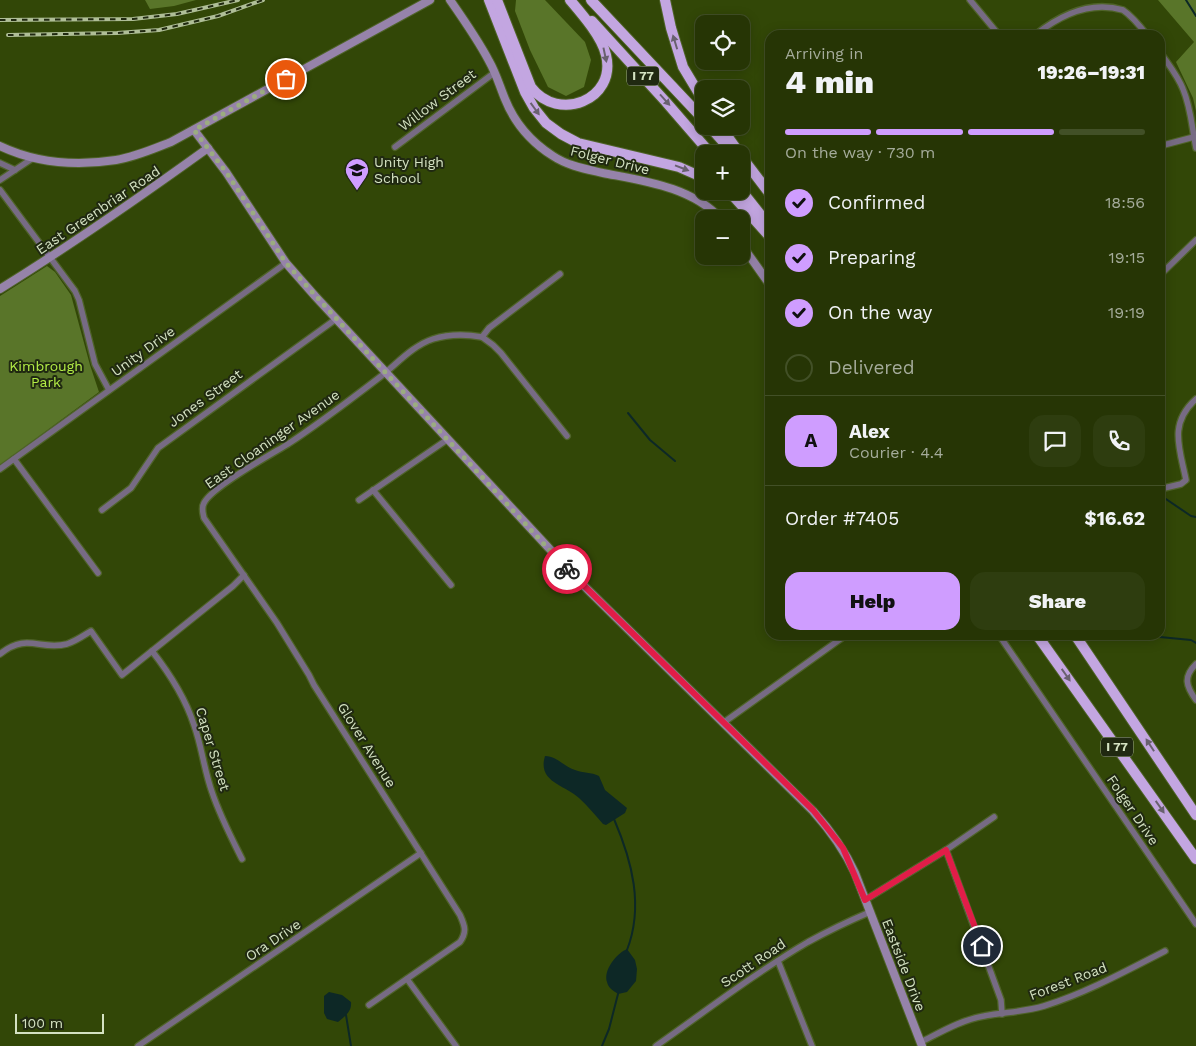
<!DOCTYPE html>
<meta charset="utf-8">
<style>
:root{--surface:#263505;--page:#2e3d0f;--text:#f1f3f6;--muted:#a4ab9a;--line:#425027;--accent:#cf9dff}
body{margin:0;font-family:"Work Sans",sans-serif;background:var(--page);color:var(--text);height:100vh;display:flex;flex-direction:column;font-size:19px;white-space:nowrap}
*{box-sizing:border-box;margin:0}
p{font-size:16px;color:var(--muted)}
.icon{flex:none;width:28px;height:28px;fill:none;stroke:currentColor;stroke-width:2;stroke-linecap:round;stroke-linejoin:round}
.map{position:relative;flex:1;overflow:hidden}
.side{position:absolute;left:765px;top:30px;width:400px;height:610px;display:flex;flex-direction:column;background:var(--surface);border-radius:15px;box-shadow:0 2px 12px #0003,0 0 0 1px var(--line)}
.side>*{flex:none}
.tools{position:absolute;left:695px;top:15px;display:grid;gap:10px}
.tools a{display:grid;place-items:center;width:55px;height:55px;border-radius:10px;background:var(--surface);box-shadow:0 2px 12px #0003,0 0 0 1px var(--line);font-size:25px}
.scale{position:absolute;left:15px;bottom:12px;width:89px;box-sizing:border-box;padding-left:5px;border:2px solid #d4e2c2;border-top:0;font-size:14px;line-height:18px;white-space:nowrap;color:#d4e2c2;-webkit-text-stroke:4px #202911;paint-order:stroke}
.pin{position:absolute;display:grid;place-items:center;width:42px;height:42px;color:#fff;margin:-21px;border:2px solid #fff;border-radius:50%;box-shadow:0 1px 5px #0007}
.courier{position:absolute;display:grid;place-items:center;width:50px;height:50px;margin:-25px;border:4px solid #e11d48;border-radius:50%;background:#fff;color:#222;box-shadow:0 1px 6px #0007}
.headline em{font-style:normal;font-weight:800}
.headline div{display:flex;flex-direction:column-reverse}
.headline{display:flex;align-items:center;justify-content:space-between;height:85px;padding:0 20px}
h1{font-size:32px;font-weight:800;line-height:38px}
.bar{display:grid;grid-template-columns:repeat(4,1fr);gap:8px 5px;align-content:center;height:60px;padding:0 20px}
.bar i{height:6px;border-radius:4px;background:var(--line)}
.bar .on{background:var(--accent)}
.bar p{grid-column:span 4}
.line{display:flex;align-items:center;gap:12px;padding:0 20px;border-top:1px solid var(--line)}
.line div{flex:1}
.round{display:grid;place-items:center;flex:none;width:52px;height:52px;border-radius:15px;background:var(--page)}
ol{padding:0 20px;list-style:none}
li{display:flex;align-items:center;gap:15px;height:55px}
li p{margin-inline-start:auto}
li .icon{padding:5px;border-radius:50%;background:var(--accent);color:#111;stroke-width:4}
li:last-child{color:var(--muted)}
li i{width:28px;height:28px;border:2px solid var(--line);border-radius:50%}
.button{display:flex;gap:10px;margin-top:auto;padding:10px 20px}
.button a{flex:1;height:58px;border-radius:15px;background:var(--accent);color:#111;font-size:20px;font-weight:800;line-height:58px;text-align:center}
.button a+a{background:var(--page);color:var(--text)}
.map>svg:first-child{display:block}
.green{fill:#597529}
.water{fill:#0d2826}
.lines{fill:none;stroke-linecap:round;stroke-linejoin:round}
.stream{stroke:#0d2826;stroke-width:2}
.street-casing{stroke:#4f6329;stroke-width:8}
.secondary-casing{stroke:#4f6329;stroke-width:10}
.highway-casing{stroke:#4f6329;stroke-width:12}
.street{stroke:#776b84;stroke-width:5.5}
.secondary{stroke:#9683aa;stroke-width:8}
.highway{stroke:#c3a6e1;stroke-width:10}
.rail-casing{stroke:#afbe97;stroke-width:4}
.rail{stroke:#202911;stroke-width:2;stroke-dasharray:5.5;stroke-linecap:butt}
.oneway{fill:#69616f}
.done{stroke:#9bac81;stroke-width:5;stroke-dasharray:0 9}
.route{stroke:#e11d48;stroke-width:6}
.labels{text-anchor:middle;dominant-baseline:central;stroke-width:4;stroke-linejoin:round;paint-order:stroke}
.shield{fill:#202911;stroke:#9eaa8d;stroke-width:1}
.shield-label{font-size:12px;font-weight:bold;fill:#d4e2c2}
.street-label{font-size:14px;fill:#d4e2c2;stroke:#202911}
.poi-label{font-size:14px;fill:#d4e2c2;stroke:#202911;text-anchor:start}
.park-label{font-size:14px;fill:#b3ed46;stroke:#202911}
</style>
<div class="map">
<svg width="1196" height="1046" viewBox="0 0 1196 1046">
<rect width="100%" height="100%" fill="#324707"/>
<g class="green">
<path d="M145,0H196L174,6L150,9Z"/>
<path d="M516,0H545L585,42L591,60L584,87L566,96L548,87L530,50L515,11Z"/>
<path d="M1158,0H1196V111L1193,98L1176,62L1194,42Z"/>
<path d="M47,266L55,272L71,295L90,365L99,392L0,465V296Z"/>
</g>
<g class="water">
<path d="M545,756C557,756 564,767 575,770C583,773 591,772 599,776L605,790L627,808L625,813L606,825L603,824C595,815 588,806 579,798C565,785 537,782 545,756Z"/>
<path d="M627,949L635,960L637,969L636,981L627,992L618,994C614,991 608,988 607,982C603,970 617,953 627,949Z"/>
<path d="M329,992L342,995L351,1002C352,1012 345,1016 338,1022L327,1019L324,1013V996Z"/>
</g>
<g class="lines">
<g class="stream">
<path d="M1186,0L1196,16"/>
<path d="M628,413L650,440L675,461"/>
<path d="M1160,495L1191,516L1196,517"/>
<path d="M1139,635L1191,640L1196,643"/>
<path d="M614,819C632,861 644,906 627,950"/>
<path d="M346,1015L351,1046"/>
<path d="M602,1046L609,1029L618,994"/>
</g>
<g class="street-casing">
<g id="street">
<path d="M970,0L999,35"/>
<path d="M1035,35C1060,15 1090,0 1123,10C1133,17 1140,26 1147,35"/>
<path d="M1160,52C1168,64 1178,76 1183,89C1191,108 1192,128 1196,148"/>
<path d="M1160,146L1194,137"/>
<path d="M395,147L494,73"/>
<path d="M0,163L15,170"/>
<path d="M0,180L33,158"/>
<path d="M0,190L75,291L79,300L95,364L109,390"/>
<path d="M1160,275L1196,240"/>
<path d="M482,337L493,345L501,353L567,436"/>
<path d="M14,459L98,573"/>
<path d="M0,469L286,263"/>
<path d="M1160,489L1181,484L1186,480C1180,449 1168,424 1196,399"/>
<path d="M373,490L451,585"/>
<path d="M359,500L448,439"/>
<path d="M102,510L131,488L158,448L336,319"/>
<path d="M999,635L1196,924"/>
<path d="M152,651C170,674 185,697 194,725C202,747 204,770 212,792C220,816 231,837 242,859"/>
<path d="M0,654C27,632 40,651 67,644C76,641 83,636 91,631L122,675L233,586L244,575"/>
<path d="M1196,664C1183,677 1186,686 1196,700"/>
<path d="M723,723L846,635"/>
<path d="M946,850L1001,1000L1002,1014"/>
<path d="M865,900L946,850L994,817"/>
<path d="M778,961L812,1046"/>
<path d="M407,979L456,1046"/>
<path d="M369,1005L460,942C467,932 465,926 460,915L314,685L309,675L277,623L204,518C203,513 201,508 204,503C212,487 270,455 288,444C320,423 350,400 380,377C397,364 412,346 433,339C449,334 465,334 482,337L489,328L560,274"/>
<path d="M921,1042C941,1032 961,1020 984,1016C1004,1012 1024,1012 1044,1006C1086,993 1126,971 1165,951"/>
<path d="M138,1046L421,853"/>
<path d="M656,1046C706,1011 755,973 808,942C828,931 849,921 870,912"/>
</g>
</g>
<g class="secondary-casing">
<g id="secondary">
<path d="M450,0C464,20 478,40 489,61C496,73 500,87 505,99C515,124 531,142 553,156C568,166 586,169 603,173C644,181 692,187 721,219"/>
<path d="M194,130L226,172L286,263L315,296L584,586L813,811C830,830 844,849 855,873L922,1046"/>
<path d="M0,146C36,163 77,166 116,160C135,157 153,149 171,142L430,0"/>
<path d="M741,244L770,285"/>
<path d="M0,289C71,245 140,197 208,148"/>
</g>
</g>
<g class="highway-casing">
<g id="highway">
<path d="M489,0L525,92L534,108L546,123L561,134L578,143L679,167L704,178"/>
<path d="M497,0L531,87C558,123 617,100 606,55C602,37 582,14 570,0"/>
<path d="M591,0L704,120"/>
<path d="M665,0L671,28L683,67L704,102"/>
<path d="M592,21L666,102L711,154"/>
<path d="M709,126L734,154"/>
<path d="M720,126L735,147"/>
<path d="M741,156L770,194"/>
<path d="M741,190L767,223"/>
<path d="M725,191L734,197L770,237"/>
<path d="M1037,635L1196,859"/>
<path d="M1075,635L1196,815"/>
</g>
</g>
<use href="#street" class="street"/>
<use href="#secondary" class="secondary"/>
<use href="#highway" class="highway"/>
<g class="rail-casing">
<g id="rail">
<path d="M0,20L133,19L177,14L238,0"/>
<path d="M8,35L117,33L159,30L218,16L263,0"/>
</g>
</g>
<use href="#rail" class="rail"/>
</g>
<defs><path id="oneway-solid" d="M-6-.8H1V-3.2L6.5 0L1 3.2V.8H-6Z" transform="scale(1.25)"/></defs>
<g class="oneway">
<use href="#oneway-solid" transform="translate(675 42) rotate(-107)"/>
<use href="#oneway-solid" transform="translate(605 55) rotate(78)"/>
<use href="#oneway-solid" transform="translate(665 100) rotate(48)"/>
<use href="#oneway-solid" transform="translate(535 109) rotate(54)"/>
<use href="#oneway-solid" transform="translate(682 168) rotate(21)"/>
<use href="#oneway-solid" transform="translate(1066 675) rotate(55)"/>
<use href="#oneway-solid" transform="translate(1150 745) rotate(-123)"/>
<use href="#oneway-solid" transform="translate(1160 807) rotate(55)"/>
</g>
<g class="lines">
<path class="done" d="M286,79L194,130L226,172L286,263L373,359L567,569"/>
<path class="route" d="M567,569L813,810L843,848L865,900L946,850L982,946"/>
</g>
<defs>
<g id="school-pin" transform="scale(1.25)"><path d="M0 17L-7.5 6A9.5 9.5 0 1 1 7.5 6Z" fill="#cf9dff" stroke="#202911"/><path d="M0-5L7-2L0 1L-7-2ZM-4 1L0 2.5L4 1V4Q0 6-4 4Z" fill="#111"/></g>
</defs>
<g fill-rule="evenodd">
<use href="#school-pin" x="357" y="170"/>
</g>
<g class="labels">
<g class="shield">
<rect x="627" y="66.5" width="32" height="19" rx="4"/>
<rect x="1101" y="737.5" width="32" height="19" rx="4"/>
</g>
<g class="shield-label">
<text x="643" y="76">I 77</text>
<text x="1117" y="747">I 77</text>
</g>
<g class="street-label">
<text transform="translate(437 100) rotate(-37)">Willow Street</text>
<text transform="translate(610 160) rotate(14)">Folger Drive</text>
<text transform="translate(98 210) rotate(-34)">East Greenbriar Road</text>
<text transform="translate(143 351) rotate(-36)">Unity Drive</text>
<text transform="translate(205 398) rotate(-36)">Jones Street</text>
<text transform="translate(272 439) rotate(-35)">East Cloaninger Avenue</text>
<text transform="translate(367 745) rotate(58)">Glover Avenue</text>
<text transform="translate(213 749) rotate(73)">Caper Street</text>
<text transform="translate(1133 810) rotate(56)">Folger Drive</text>
<text transform="translate(273 940) rotate(-34)">Ora Drive</text>
<text transform="translate(753 963) rotate(-34)">Scott Road</text>
<text transform="translate(904 965) rotate(69)">Eastside Drive</text>
<text transform="translate(1068 981) rotate(-21)">Forest Road</text>
</g>
<g class="poi-label">
<text x="374" y="162">Unity High<tspan x="374" dy="16">School</tspan></text>
</g>
<g class="park-label">
<text x="46" y="366">Kimbrough<tspan x="46" dy="16">Park</tspan></text>
</g>
</g>
</svg>
<div class="tools">
<a><svg class="icon" aria-label="locate" viewBox="0 0 24 24"><circle cx="12" cy="12" r="6"/><path d="M12 2v4M12 18v4M2 12h4M18 12h4"/></svg></a>
<a><svg class="icon" aria-label="layers" viewBox="0 0 24 24"><path d="M12 4l9 5-9 5-9-5zM3 14l9 5 9-5"/></svg></a>
<a>+</a>
<a>−</a>
</div>
<div class="scale">100 m</div>
<div class="pin" style="left:286px;top:79px;background:#ea580c"><svg class="icon" aria-label="bag" viewBox="0 0 24 24"><path d="M5 8h14l-1 12H6zM9 8a3 3 0 0 1 6 0"/></svg></div>
<div class="pin" style="left:982px;top:946px;background:#1f2937"><svg class="icon" aria-label="home" viewBox="0 0 24 24"><path d="M3 11l9-7 9 7M6 9v11h12V9"/></svg></div>
<div class="courier" style="left:567px;top:569px"><svg class="icon" aria-label="bike" viewBox="0 0 24 24"><circle cx="6" cy="16" r="4"/><circle cx="18" cy="16" r="4"/><path d="M6 16l4-8h5l3 8M10 8l3 8H6M13 5h3"/></svg></div>
<section class="side">
<div class="headline"><div><h1>4 min</h1><p>Arriving in</p></div><em>19:26–19:31</em></div>
<div class="bar"><i class="on"></i><i class="on"></i><i class="on"></i><i></i><p>On the way · 730 m</p></div>
<ol>
<li><svg class="icon" aria-label="check" viewBox="0 0 24 24"><path d="M5 12l5 5 9-10"/></svg>Confirmed<p>18:56</p></li>
<li><svg class="icon" aria-label="check" viewBox="0 0 24 24"><path d="M5 12l5 5 9-10"/></svg>Preparing<p>19:15</p></li>
<li><svg class="icon" aria-label="check" viewBox="0 0 24 24"><path d="M5 12l5 5 9-10"/></svg>On the way<p>19:19</p></li>
<li><i></i>Delivered</li>
</ol>
<div class="line" style="height:90px"><b class="round" style="background:var(--accent);color:#111">A</b><div><b>Alex</b><p>Courier · 4.4</p></div><a class="round"><svg class="icon" aria-label="chat" viewBox="0 0 24 24"><path d="M4 5h16v11H9l-5 4z"/></svg></a><a class="round"><svg class="icon" aria-label="phone" viewBox="0 0 24 24"><path d="M5 4h4l2 5-3 2q2 4 5 5l2-3 5 2v4C11 20 4 13 5 4z"/></svg></a></div>
<div class="line" style="height:65px"><div>Order #7405</div><b>$16.62</b></div>
<div class="button"><a>Help</a><a>Share</a></div>
</section>
</div>
